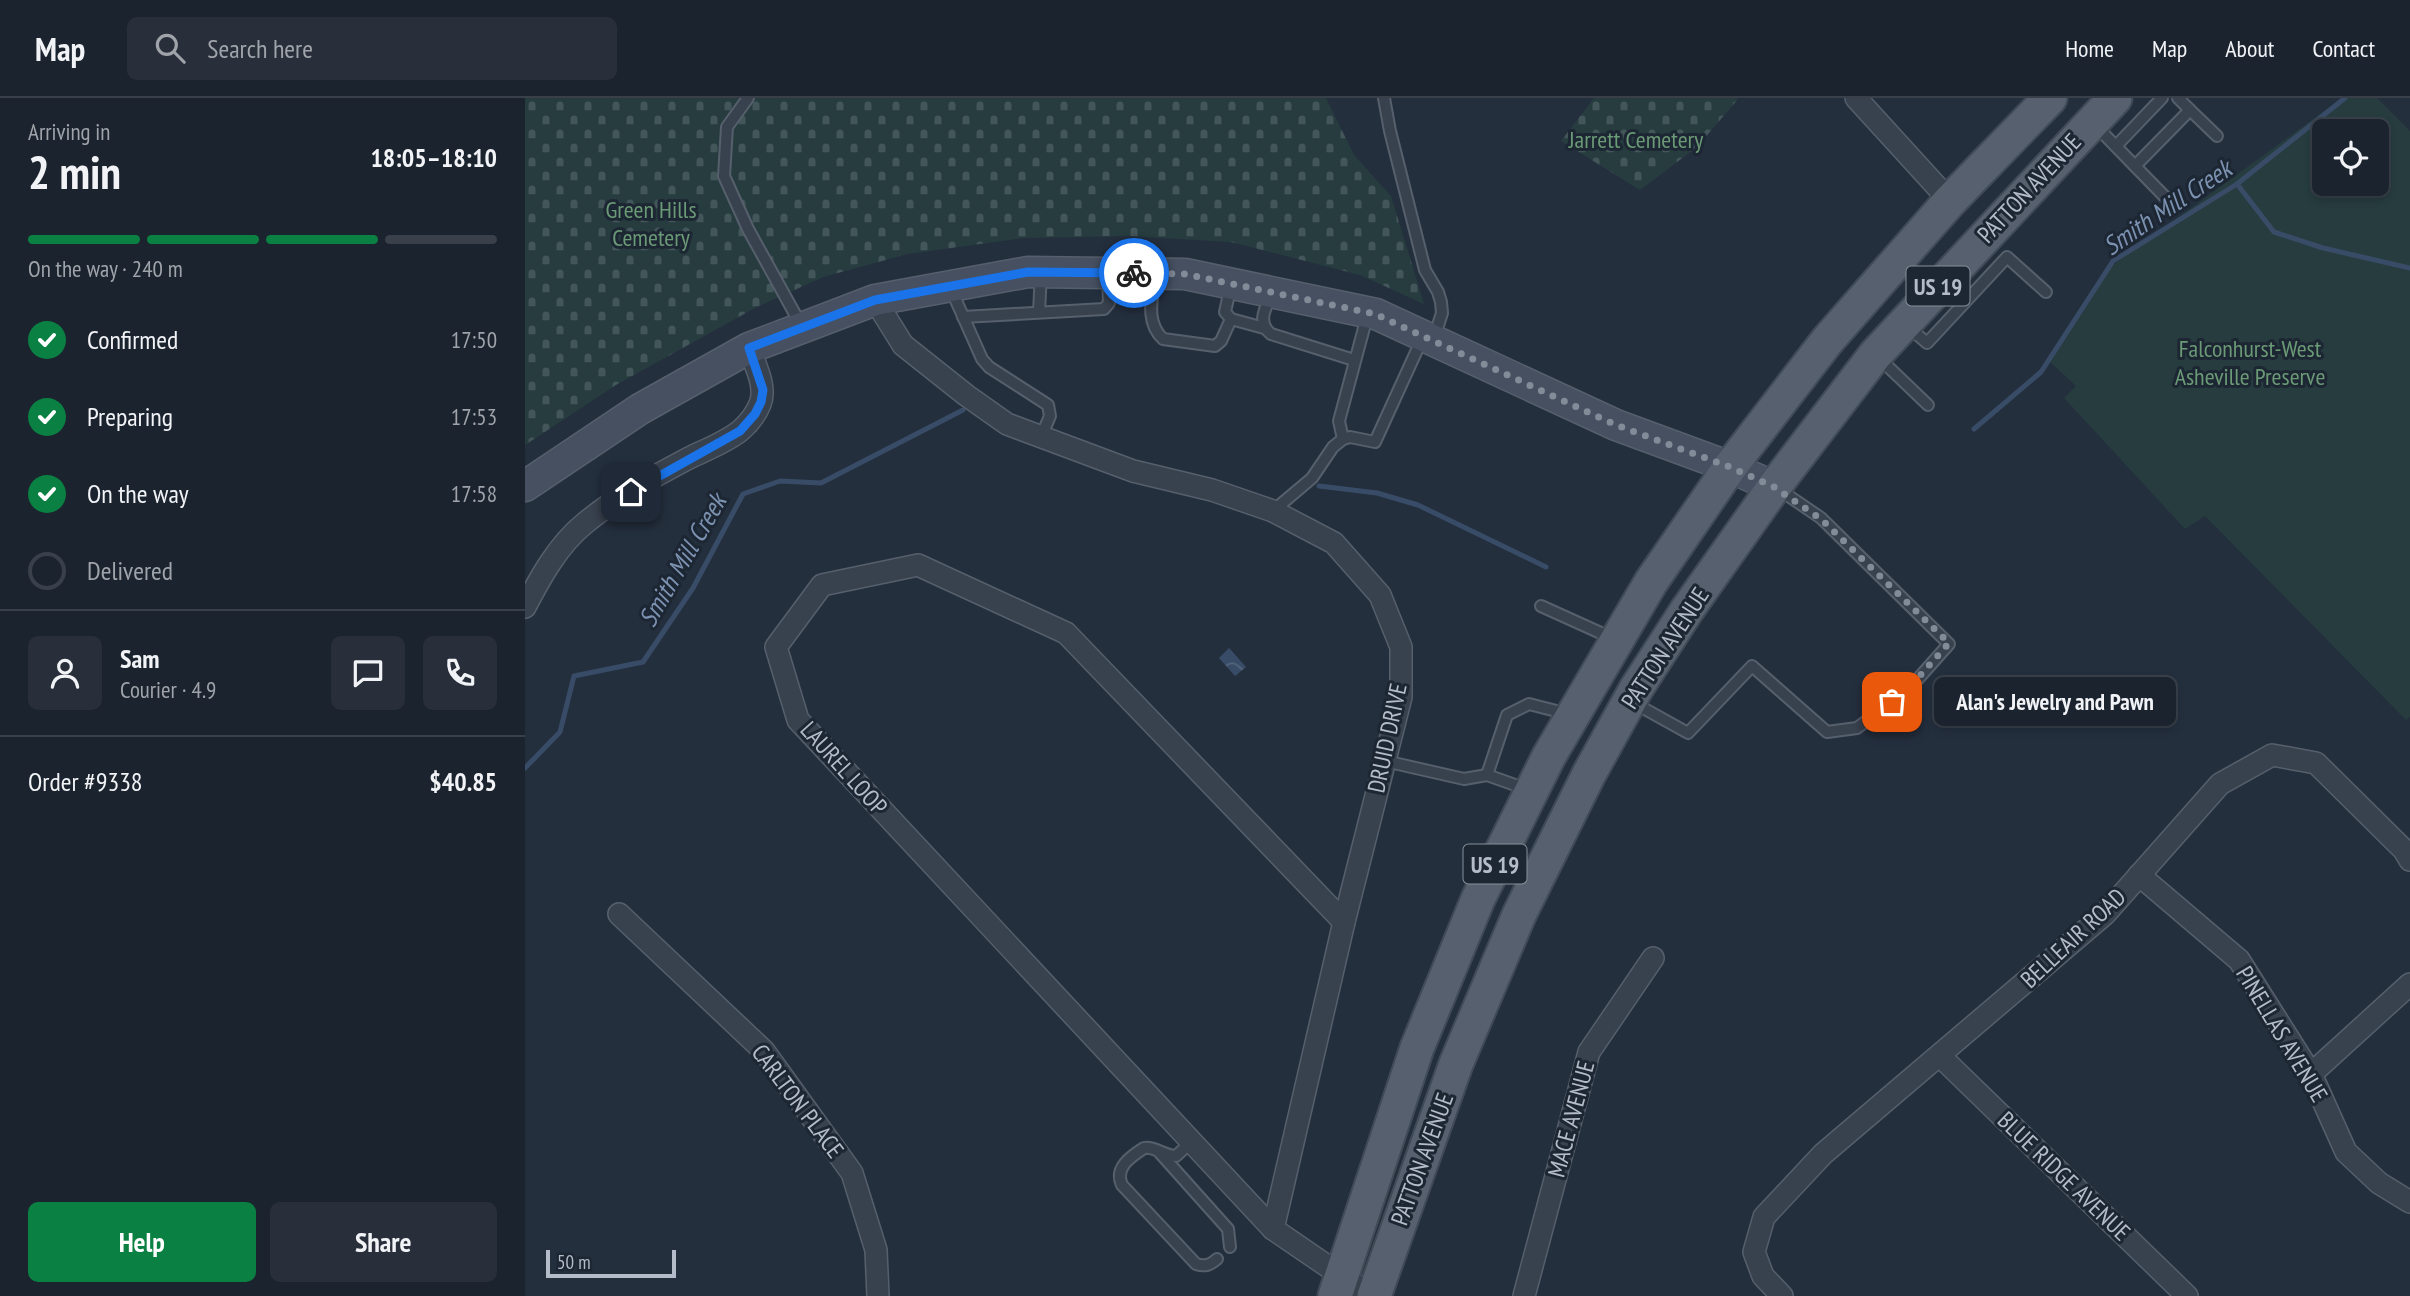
<!DOCTYPE html>
<meta charset="utf-8">
<style>
:root{--surface:#1b232e;--page:#282f3a;--text:#f1f3f6;--muted:#a0a4aa;--line:#39404a;--accent:#0b8043}
body{margin:0;font-family:"PT Sans Narrow",sans-serif;background:var(--page);color:var(--text);height:100vh;display:flex;flex-direction:column;font-size:26px;white-space:nowrap}
*{box-sizing:border-box;margin:0}
p{font-size:23px;color:var(--muted)}
.icon{flex:none;width:38px;height:38px;fill:none;stroke:currentColor;stroke-width:2;stroke-linecap:round;stroke-linejoin:round}
.map{position:relative;flex:1;overflow:hidden}
.panel{display:flex;flex-direction:column;background:var(--surface);width:525px}
.panel>*{flex:none}
.buttons{position:absolute;left:1787px;top:21px;display:grid;gap:14px}
.buttons a{display:grid;place-items:center;width:77px;height:77px;border-radius:10px;background:var(--surface);box-shadow:0 4px 10px #0003,0 0 0 2px var(--line);font-size:35px}
.scale{position:absolute;left:21px;bottom:18px;width:130px;box-sizing:border-box;padding-left:7px;border:4px solid #b4bcc9;border-top:0;font-size:19px;line-height:24px;white-space:nowrap;color:#b4bcc9;-webkit-text-stroke:5px #1d2633;paint-order:stroke}
.pin{position:absolute;display:grid;place-items:center;width:60px;height:60px;color:#fff;margin:-30px;border-radius:14px;box-shadow:0 4px 10px #0006}
.courier{position:absolute;display:grid;place-items:center;width:70px;height:70px;margin:-35px;border:5px solid #1a73e8;border-radius:50%;background:#fff;color:#222;box-shadow:0 2px 9px #0007}
.bubble{position:absolute;height:49px;border-radius:10px;background:var(--surface);box-shadow:0 4px 10px #0003,0 0 0 2px var(--line);font-size:23px;font-weight:600;line-height:49px;text-align:center}
.summary em{font-style:normal;font-weight:600}
.summary div{display:flex;flex-direction:column-reverse}
.summary{display:flex;align-items:center;justify-content:space-between;height:119px;padding:0 28px}
h1{font-size:46px;font-weight:600;line-height:52px}
.bar{display:grid;grid-template-columns:repeat(4,1fr);gap:10px 7px;align-content:center;height:84px;padding:0 28px}
.bar i{height:9px;border-radius:5px;background:var(--line)}
.bar .selected{background:var(--accent)}
.bar p{grid-column:span 4}
.line{display:flex;align-items:center;gap:18px;padding:0 28px;border-top:2px solid var(--line)}
.line div{flex:1}
.round{display:grid;place-items:center;flex:none;width:74px;height:74px;border-radius:10px;background:var(--page)}
ol{padding:0 28px;list-style:none}
li{display:flex;align-items:center;gap:21px;height:77px}
li p{margin-inline-start:auto}
li .icon{padding:7px;border-radius:50%;background:var(--accent);color:#fff;stroke-width:4}
li:last-child{color:var(--muted)}
li i{width:38px;height:38px;border:4px solid var(--line);border-radius:50%}
.action{display:flex;gap:14px;margin-top:auto;padding:14px 28px}
.action a{flex:1;height:80px;border-radius:10px;background:var(--accent);color:#fff;font-size:28px;font-weight:600;line-height:80px;text-align:center}
.action a+a{background:var(--page);color:var(--text)}
header{display:flex;align-items:center;gap:42px;box-sizing:border-box;height:98px;padding:0 35px;background:var(--surface);border-bottom:2px solid var(--line)}
header strong{font-size:33px}
nav{display:flex;gap:38px;margin-inline-start:auto;font-size:24px}
.search{width:490px;height:63px;background:var(--page);display:flex;align-items:center;gap:18px;box-sizing:border-box;padding:0 24px;border-radius:10px;color:var(--muted);font-size:26px}
main{display:flex;flex:1;min-height:0}
.map>svg:first-child{display:block}
.green{fill:#263c3f;fill-rule:evenodd}
.cemetery{fill:url(#cemetery-stones)}
.water{fill:url(#water-waves)}
.lines{fill:none;stroke-linecap:round;stroke-linejoin:round}
.stream{stroke:#394c67;stroke-width:5}
.service-casing{stroke:#565f6c;stroke-width:14}
.minor-casing{stroke:#565f6c;stroke-width:24}
.secondary-casing{stroke:#565f6c;stroke-width:33}
.primary-casing{stroke:#414a57;stroke-width:37}
.service{stroke:#38414e;stroke-width:10}
.minor{stroke:#38414e;stroke-width:21}
.secondary{stroke:#465061;stroke-width:30}
.primary{stroke:#56606e;stroke-width:33}
.done{stroke:#828b98;stroke-width:7;stroke-dasharray:0 12.6}
.route{stroke:#1a73e8;stroke-width:9}
.labels{text-anchor:middle;dominant-baseline:central;stroke-width:6;stroke-linejoin:round;paint-order:stroke}
.shield{fill:#1d2633;stroke:#878f9c;stroke-width:2}
.shield-label{font-size:23px;font-weight:bold;fill:#b4bcc9}
.park-label{font-size:24px;fill:#6b9a76;stroke:#1d2633}
.street-label{font-size:24px;fill:#b4bcc9;stroke:#1d2633}
.water-label{font-size:26px;font-style:italic;fill:#7c92b1;stroke:#1d2633}
</style>
<header>
<strong>Map</strong>
<div class="search"><svg class="icon" aria-label="search" viewBox="0 0 24 24"><circle cx="10" cy="10" r="6"/><path d="M15 15l6 6"/></svg>Search here</div>
<nav><a>Home</a><a>Map</a><a>About</a><a>Contact</a></nav>
</header>
<main>
<section class="panel">
<div class="summary"><div><h1>2 min</h1><p>Arriving in</p></div><em>18:05–18:10</em></div>
<div class="bar"><i class="selected"></i><i class="selected"></i><i class="selected"></i><i></i><p>On the way · 240 m</p></div>
<ol>
<li><svg class="icon" aria-label="check" viewBox="0 0 24 24"><path d="M5 12l5 5 9-10"/></svg>Confirmed<p>17:50</p></li>
<li><svg class="icon" aria-label="check" viewBox="0 0 24 24"><path d="M5 12l5 5 9-10"/></svg>Preparing<p>17:53</p></li>
<li><svg class="icon" aria-label="check" viewBox="0 0 24 24"><path d="M5 12l5 5 9-10"/></svg>On the way<p>17:58</p></li>
<li><i></i>Delivered</li>
</ol>
<div class="line" style="height:126px"><a class="round"><svg class="icon" aria-label="person" viewBox="0 0 24 24"><circle cx="12" cy="8" r="4"/><path d="M4 21q1-7 8-7t8 7"/></svg></a><div><b>Sam</b><p>Courier · 4.9</p></div><a class="round"><svg class="icon" aria-label="chat" viewBox="0 0 24 24"><path d="M4 5h16v11H9l-5 4z"/></svg></a><a class="round"><svg class="icon" aria-label="phone" viewBox="0 0 24 24"><path d="M5 4h4l2 5-3 2q2 4 5 5l2-3 5 2v4C11 20 4 13 5 4z"/></svg></a></div>
<div class="line" style="height:91px"><div>Order #9338</div><b>$40.85</b></div>
<div class="action"><a>Help</a><a>Share</a></div>
</section>
<div class="map">
<svg width="1885" height="1198" viewBox="0 0 1885 1198">
<defs>
<pattern id="cemetery-stones" width="16" height="16" patternUnits="userSpaceOnUse" patternTransform="scale(1.75)"><rect width="16" height="16" fill="#263c3f"/><path d="M2 7V4a2 2 0 0 1 4 0v3zM10 15v-3a2 2 0 0 1 4 0v3z" fill="#435659"/></pattern>
<pattern id="water-waves" width="16" height="10" patternUnits="userSpaceOnUse" patternTransform="scale(1.75)"><rect width="16" height="10" fill="#394c67"/><path d="M0 5q4-4 8 0t8 0" fill="none" stroke="#53647b"/></pattern>
</defs>
<rect width="100%" height="100%" fill="#242f3e"/>
<path class="green" d="M1817,0H1852L1885,33V619L1881,622L1680,418L1660,431L1539,300L1551,288L1524,263L1581,172ZM1799,33H1852V86H1799Z"/>
<g class="cemetery">
<path d="M0,0H801L829,57L866,98L899,206L835,177L706,144L603,138L499,140L383,156L298,179L230,210L91,287L0,347Z"/>
<path d="M1069,0H1212L1213,1L1172,49L1115,92L1036,43Z"/>
</g>
<path class="water" d="M704,550L721,569L710,578L694,560Z"/>
<g class="lines">
<g class="stream">
<path d="M1712,86L1749,134L1798,150L1885,170"/>
<path d="M1449,331L1516,274L1588,163L1712,86L1820,0"/>
<path d="M794,388L852,395L893,407L1021,469"/>
<path d="M0,670L35,634L49,578L118,564L168,490L218,396L255,383L296,385L438,312"/>
</g>
<g class="service-casing">
<g id="service">
<path d="M223,0L202,29L199,78L223,131L276,227"/>
<path d="M859,0L865,33L900,172L913,194L916,204L917,215L909,240"/>
<path d="M1665,12L1692,38"/>
<path d="M1569,26L1642,101"/>
<path d="M1591,48L1637,0"/>
<path d="M1610,68L1665,12L1653,0"/>
<path d="M630,178C627,200 620,224 638,241L690,248L696,243L706,221"/>
<path d="M706,187L700,214L706,221L739,230"/>
<path d="M425,189L457,261L464,269L523,307L525,318L516,339"/>
<path d="M747,195C741,209 731,224 746,236L829,262"/>
<path d="M514,214L516,175"/>
<path d="M438,219L579,211L584,205L583,179"/>
<path d="M1381,227L1402,245L1482,159L1521,194"/>
<path d="M1354,260L1403,307"/>
<path d="M818,341L814,323L843,215"/>
<path d="M748,413L787,380L808,349L818,341L825,339L850,344L897,241"/>
<path d="M1016,508L1089,541"/>
<path d="M1109,605L1163,635L1227,568L1302,634L1332,630L1384,591L1424,546L1296,420L1252,390"/>
<path d="M860,663L939,681L962,677"/>
<path d="M1004,692L962,677L982,617L1004,606L1043,616"/>
<path d="M666,1044L651,1058C640,1058 629,1048 619,1050C605,1059 589,1070 597,1087L671,1166C680,1169 685,1167 692,1161"/>
<path d="M635,1055L703,1131L705,1149"/>
</g>
</g>
<g class="minor-casing">
<g id="minor">
<path d="M1331,0L1425,103"/>
<path d="M350,202L378,247L441,297L482,326L608,373L687,392L748,413L809,445L855,497L876,549V599L819,824L748,1131"/>
<path d="M0,509C15,480 33,447 59,426C90,400 128,379 164,360C180,352 202,344 216,332C224,325 231,316 235,306C242,289 230,267 224,250"/>
<path d="M1614,777L1714,862L1786,976L1821,1054L1854,1085L1885,1104"/>
<path d="M94,816L239,953L327,1075L351,1152L353,1198"/>
<path d="M819,824L541,535L393,467L297,487L251,549L273,622L748,1131L846,1198"/>
<path d="M1415,958L1662,1198"/>
<path d="M1786,976L1885,886"/>
<path d="M999,1198L1064,954L1128,860"/>
<path d="M1257,1198L1238,1178L1229,1154L1239,1119L1298,1056L1580,816L1695,686L1747,657L1791,665L1879,752L1885,762"/>
</g>
</g>
<g class="secondary-casing">
<path id="secondary" d="M0,388L115,311L224,250L350,202L503,174L660,176L851,216L1091,327L1205,369L1249,389"/>
</g>
<g class="primary-casing">
<g id="primary">
<path d="M810,1198L892,950L953,801L1024,658L1126,484L1205,369L1302,243L1425,103L1525,0"/>
<path d="M849,1198L931,966L994,817L1064,676L1111,591L1162,512L1249,389L1350,257L1590,0"/>
</g>
</g>
<use href="#service" class="service"/>
<use href="#minor" class="minor"/>
<use href="#secondary" class="secondary"/>
<use href="#primary" class="primary"/>
</g>
<g class="lines">
<path class="done" d="M609,175L660,176L850,216L1091,327L1205,369L1249,389L1296,421L1424,545L1384,590L1367,604"/>
<path class="route" d="M106,394L215,333L230,316L236,304L238,292L224,250L350,202L503,174L609,175"/>
</g>
<g class="labels">
<g class="shield">
<rect x="1381.5" y="168.5" width="63" height="39" rx="5"/>
<rect x="938.5" y="746.5" width="63" height="39" rx="5"/>
</g>
<g class="shield-label">
<text x="1413" y="188">US 19</text>
<text x="970" y="766">US 19</text>
</g>
<g class="park-label">
<text x="1111" y="41">Jarrett Cemetery</text>
<text x="126" y="111">Green Hills<tspan x="126" dy="28">Cemetery</tspan></text>
<text x="1725" y="250">Falconhurst-West<tspan x="1725" dy="28">Asheville Preserve</tspan></text>
</g>
<g class="street-label">
<text transform="translate(1504 90) rotate(-47)">PATTON AVENUE</text>
<text transform="translate(1140 550) rotate(-57)">PATTON AVENUE</text>
<text transform="translate(862 640) rotate(-78)">DRUID DRIVE</text>
<text transform="translate(319 670) rotate(48)">LAUREL LOOP</text>
<text transform="translate(1548 840) rotate(-43)">BELLEAIR ROAD</text>
<text transform="translate(1757 936) rotate(59)">PINELLAS AVENUE</text>
<text transform="translate(273 1003) rotate(53)">CARLTON PLACE</text>
<text transform="translate(1046 1021) rotate(-75)">MACE AVENUE</text>
<text transform="translate(897 1061) rotate(-70)">PATTON AVENUE</text>
<text transform="translate(1539 1078) rotate(44)">BLUE RIDGE AVENUE</text>
</g>
<g class="water-label">
<text transform="translate(1642 109) rotate(-34)">Smith Mill Creek</text>
<text transform="translate(157 462) rotate(-60)">Smith Mill Creek</text>
</g>
</g>
</svg>
<div class="buttons">
<a><svg class="icon" aria-label="locate" viewBox="0 0 24 24"><circle cx="12" cy="12" r="6"/><path d="M12 2v4M12 18v4M2 12h4M18 12h4"/></svg></a>
</div>
<div class="scale">50 m</div>
<div class="pin" style="left:1367px;top:604px;background:#ea580c"><svg class="icon" aria-label="bag" viewBox="0 0 24 24"><path d="M5 8h14l-1 12H6zM9 8a3 3 0 0 1 6 0"/></svg></div>
<div class="pin" style="left:106px;top:394px;background:#1f2937"><svg class="icon" aria-label="home" viewBox="0 0 24 24"><path d="M3 11l9-7 9 7M6 9v11h12V9"/></svg></div>
<div class="courier" style="left:609px;top:175px"><svg class="icon" aria-label="bike" viewBox="0 0 24 24"><circle cx="6" cy="16" r="4"/><circle cx="18" cy="16" r="4"/><path d="M6 16l4-8h5l3 8M10 8l3 8H6M13 5h3"/></svg></div>
<div class="bubble" style="left:1409px;top:579px;width:242px">Alan's Jewelry and Pawn</div>
</div>
</main>
